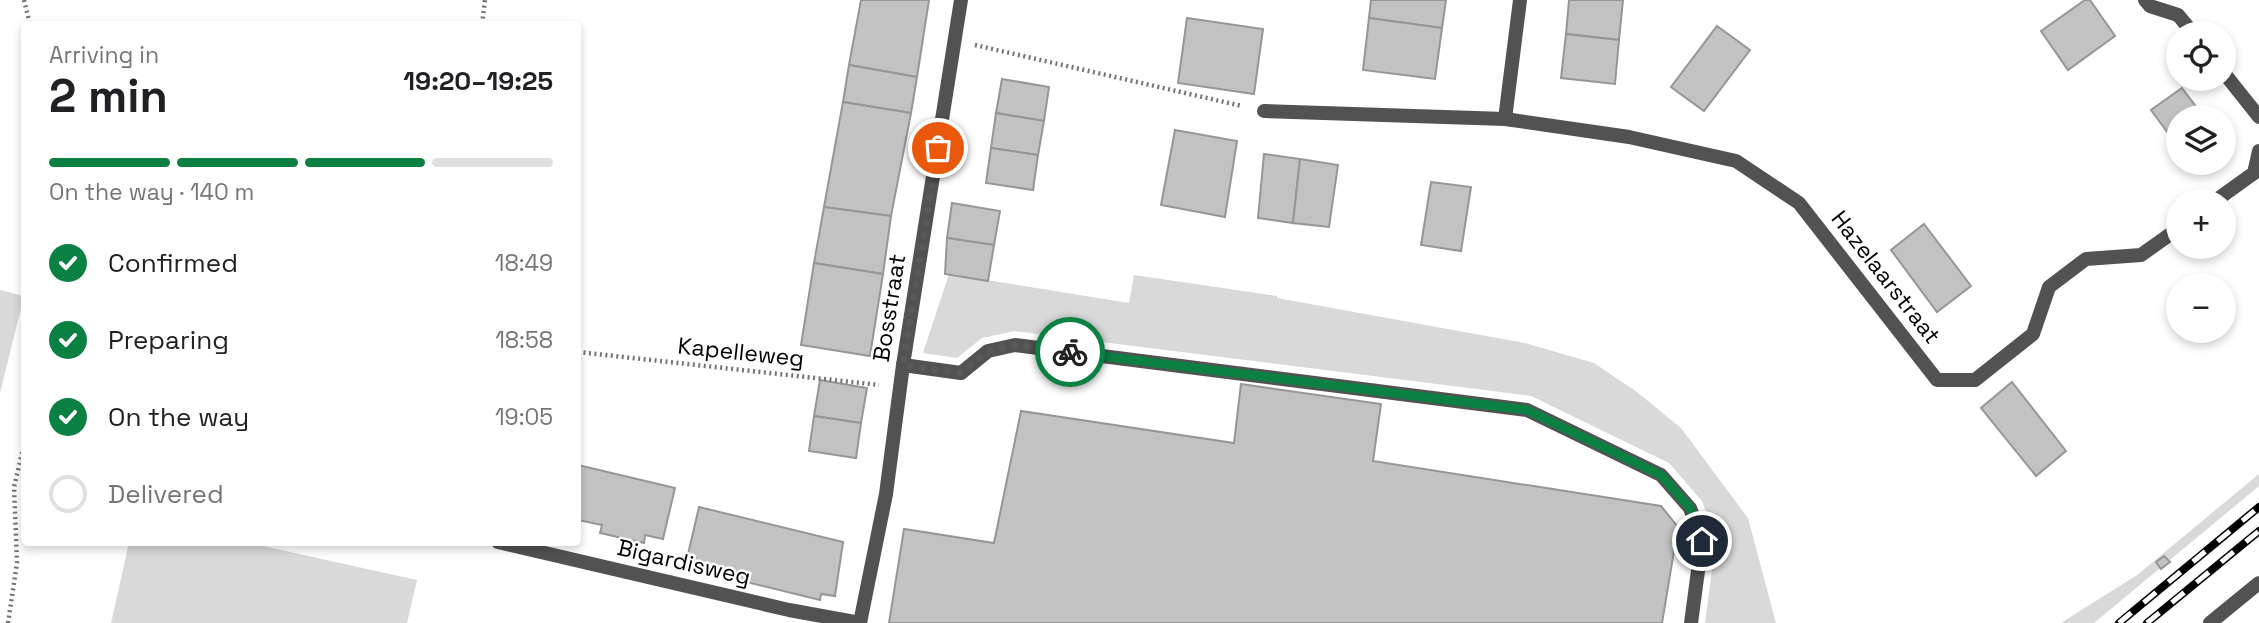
<!DOCTYPE html>
<meta charset="utf-8">
<style>
:root{--surface:#fff;--page:#f6f6f6;--text:#202124;--muted:#757577;--line:#e0e0e0;--accent:#0b8043}
body{margin:0;font-family:"Space Grotesk",sans-serif;background:var(--page);color:var(--text);height:100vh;display:flex;flex-direction:column;font-size:26px;white-space:nowrap}
*{box-sizing:border-box;margin:0}
p{font-size:23px;color:var(--muted)}
.icon{flex:none;width:38px;height:38px;fill:none;stroke:currentColor;stroke-width:2;stroke-linecap:round;stroke-linejoin:round}
.map{position:relative;flex:1;overflow:hidden}
.side{position:absolute;left:21px;top:21px;width:560px;height:525px;display:flex;flex-direction:column;background:var(--surface);border-radius:7px;box-shadow:0 4px 10px #0003}
.side>*{flex:none}
.tools{position:absolute;left:2166px;top:21px;display:grid;gap:14px}
.tools a{display:grid;place-items:center;width:70px;height:70px;border-radius:50%;background:var(--surface);box-shadow:0 4px 10px #0003;font-size:35px}
.pin{position:absolute;display:grid;place-items:center;width:60px;height:60px;color:#fff;margin:-30px;border:4px solid #fff;border-radius:50%;box-shadow:0 2px 7px #0007}
.courier{position:absolute;display:grid;place-items:center;width:70px;height:70px;margin:-35px;border:5px solid #0b8043;border-radius:50%;background:#fff;color:#222;box-shadow:0 2px 9px #0007}
.head em{font-style:normal;font-weight:600}
.head div{display:flex;flex-direction:column-reverse}
.head{display:flex;align-items:center;justify-content:space-between;height:119px;padding:0 28px}
h1{font-size:46px;font-weight:600;line-height:52px}
.bar{display:grid;grid-template-columns:repeat(4,1fr);gap:10px 7px;align-content:center;height:84px;padding:0 28px}
.bar i{height:9px;border-radius:5px;background:var(--line)}
.bar .active{background:var(--accent)}
.bar p{grid-column:span 4}
ol{padding:0 28px;list-style:none}
li{display:flex;align-items:center;gap:21px;height:77px}
li p{margin-inline-start:auto}
li .icon{padding:7px;border-radius:50%;background:var(--accent);color:#fff;stroke-width:4}
li:last-child{color:var(--muted)}
li i{width:38px;height:38px;border:4px solid var(--line);border-radius:50%}
.map>svg:first-child{display:block}
.green{fill:#d9d9d9}
.building{fill:#c2c2c2;stroke:#969696;stroke-width:2}
.lines{fill:none;stroke-linecap:round;stroke-linejoin:round}
.path{stroke:#747474;stroke-width:4.5;stroke-dasharray:2 3.5;stroke-linecap:butt}
.service{stroke:#525252;stroke-width:14}
.minor{stroke:#525252;stroke-width:14}
.rail-casing{stroke:#000;stroke-width:8}
.rail{stroke:#fff;stroke-width:5;stroke-dasharray:16;stroke-linecap:butt}
.done{stroke:#595959;stroke-width:7;stroke-dasharray:0 12.6}
.route{stroke:#0b8043;stroke-width:9}
.labels{text-anchor:middle;dominant-baseline:central;stroke-width:5;stroke-linejoin:round;paint-order:stroke}
.street-label{font-size:23px;fill:#000;stroke:#fff}
</style>
<div class="map">
<svg width="2259" height="623" viewBox="0 0 2259 623">
<rect width="100%" height="100%" fill="#fff"/>
<g class="green">
<path d="M949,274L1129,303L1134,275L1277,296V298L1525,343L1594,363L1637,392L1681,428L1748,518L1776,623H1705L1716,539L1702,501L1669,463L1531,396L1015,331L982,338L957,358L923,353Z"/>
<path d="M0,290L24,296L0,393Z"/>
<path d="M2259,474V486L2094,623H2061L2137,575Z"/>
<path d="M129,543H249L417,580L407,623H111Z"/>
</g>
<g class="building">
<path d="M861,0H929L917,77L849,65Z"/>
<path d="M1371,0H1446L1442,28L1369,18Z"/>
<path d="M1569,0H1623L1619,40L1566,34Z"/>
<path d="M2085,0H2090L2115,36L2068,70L2041,31Z"/>
<path d="M1187,18L1263,29L1254,94L1178,83Z"/>
<path d="M1369,18L1442,28L1435,79L1363,70Z"/>
<path d="M1717,26L1750,50L1704,111L1671,87Z"/>
<path d="M1566,34L1619,40L1615,84L1561,78Z"/>
<path d="M849,65L917,77L911,113L843,102Z"/>
<path d="M1002,79L1049,87L1044,121L996,113Z"/>
<path d="M2182,88L2204,117H2179V148L2151,110Z"/>
<path d="M843,102L911,113L891,216L824,207Z"/>
<path d="M996,113L1044,121L1038,155L991,148Z"/>
<path d="M1175,130L1237,141L1225,217L1161,205Z"/>
<path d="M991,148L1038,155L1033,190L986,183Z"/>
<path d="M1264,154L1300,159L1293,223L1258,218Z"/>
<path d="M1300,159L1338,165L1329,227L1293,223Z"/>
<path d="M1431,182L1471,187L1461,251L1421,245Z"/>
<path d="M952,203L1000,211L994,245L947,238Z"/>
<path d="M824,207L891,216L883,274L814,263Z"/>
<path d="M1924,224L1971,286L1937,312L1891,250Z"/>
<path d="M947,238L994,245L988,281L945,274Z"/>
<path d="M814,263L883,274L870,356L801,345Z"/>
<path d="M820,380L867,388L861,423L814,416Z"/>
<path d="M2012,382L2066,451L2036,476L1981,408Z"/>
<path d="M1241,384L1381,404L1373,461L1661,506L1678,527L1662,623H889L904,529L994,543L1021,411L1234,443Z"/>
<path d="M814,416L861,423L856,458L809,451Z"/>
<path d="M578,465L675,488L663,539L645,535L644,543L600,533L602,525L578,520Z"/>
<path d="M699,507L843,542L835,596L821,594L820,600L685,567Z"/>
<path d="M2164,556L2170,562L2161,569L2156,562Z"/>
</g>
<g class="lines">
<g class="path">
<path d="M24,0L30,24"/>
<path d="M482,24L485,0"/>
<path d="M975,45L1242,106"/>
<path d="M578,352L879,385"/>
<path d="M8,623L17,563L14,487L24,445"/>
</g>
<path class="service" d="M903,365L961,373L988,351L1015,345L1527,410L1661,475L1690,508L1702,541L1691,623"/>
<g class="minor">
<path d="M2145,0L2150,6L2178,15L2193,33"/>
<path d="M2224,73L2259,117"/>
<path d="M1264,111L1505,119L1629,137L1736,161L1799,203L1937,380H1975L2033,334L2049,287L2086,259L2141,255L2179,228"/>
<path d="M1505,119L1520,0"/>
<path d="M2215,201L2254,173L2259,151"/>
<path d="M498,542L789,610L860,623"/>
<path d="M860,623L886,494L903,365L961,0"/>
<path d="M2210,623L2259,583"/>
</g>
<g class="rail-casing">
<g id="rail">
<path d="M2119,623L2259,507"/>
<path d="M2147,623L2259,531"/>
</g>
</g>
<use href="#rail" class="rail"/>
</g>
<g class="lines">
<path class="done" d="M938,148L903,365L961,373L988,351L1015,345L1070,352"/>
<path class="route" d="M1070,352L1527,410L1661,475L1690,508L1702,541"/>
</g>
<g class="labels">
<g class="street-label">
<text transform="translate(1886 277) rotate(52)">Hazelaarstraat</text>
<text transform="translate(889 308) rotate(-81)">Bosstraat</text>
<text transform="translate(741 352) rotate(6)">Kapelleweg</text>
<text transform="translate(684 562) rotate(13)">Bigardisweg</text>
</g>
</g>
</svg>
<div class="tools">
<a><svg class="icon" aria-label="locate" viewBox="0 0 24 24"><circle cx="12" cy="12" r="6"/><path d="M12 2v4M12 18v4M2 12h4M18 12h4"/></svg></a>
<a><svg class="icon" aria-label="layers" viewBox="0 0 24 24"><path d="M12 4l9 5-9 5-9-5zM3 14l9 5 9-5"/></svg></a>
<a>+</a>
<a>−</a>
</div>
<div class="pin" style="left:938px;top:148px;background:#ea580c"><svg class="icon" aria-label="bag" viewBox="0 0 24 24"><path d="M5 8h14l-1 12H6zM9 8a3 3 0 0 1 6 0"/></svg></div>
<div class="pin" style="left:1702px;top:541px;background:#1f2937"><svg class="icon" aria-label="home" viewBox="0 0 24 24"><path d="M3 11l9-7 9 7M6 9v11h12V9"/></svg></div>
<div class="courier" style="left:1070px;top:352px"><svg class="icon" aria-label="bike" viewBox="0 0 24 24"><circle cx="6" cy="16" r="4"/><circle cx="18" cy="16" r="4"/><path d="M6 16l4-8h5l3 8M10 8l3 8H6M13 5h3"/></svg></div>
<section class="side">
<div class="head"><div><h1>2 min</h1><p>Arriving in</p></div><em>19:20–19:25</em></div>
<div class="bar"><i class="active"></i><i class="active"></i><i class="active"></i><i></i><p>On the way · 140 m</p></div>
<ol>
<li><svg class="icon" aria-label="check" viewBox="0 0 24 24"><path d="M5 12l5 5 9-10"/></svg>Confirmed<p>18:49</p></li>
<li><svg class="icon" aria-label="check" viewBox="0 0 24 24"><path d="M5 12l5 5 9-10"/></svg>Preparing<p>18:58</p></li>
<li><svg class="icon" aria-label="check" viewBox="0 0 24 24"><path d="M5 12l5 5 9-10"/></svg>On the way<p>19:05</p></li>
<li><i></i>Delivered</li>
</ol>
</section>
</div>
